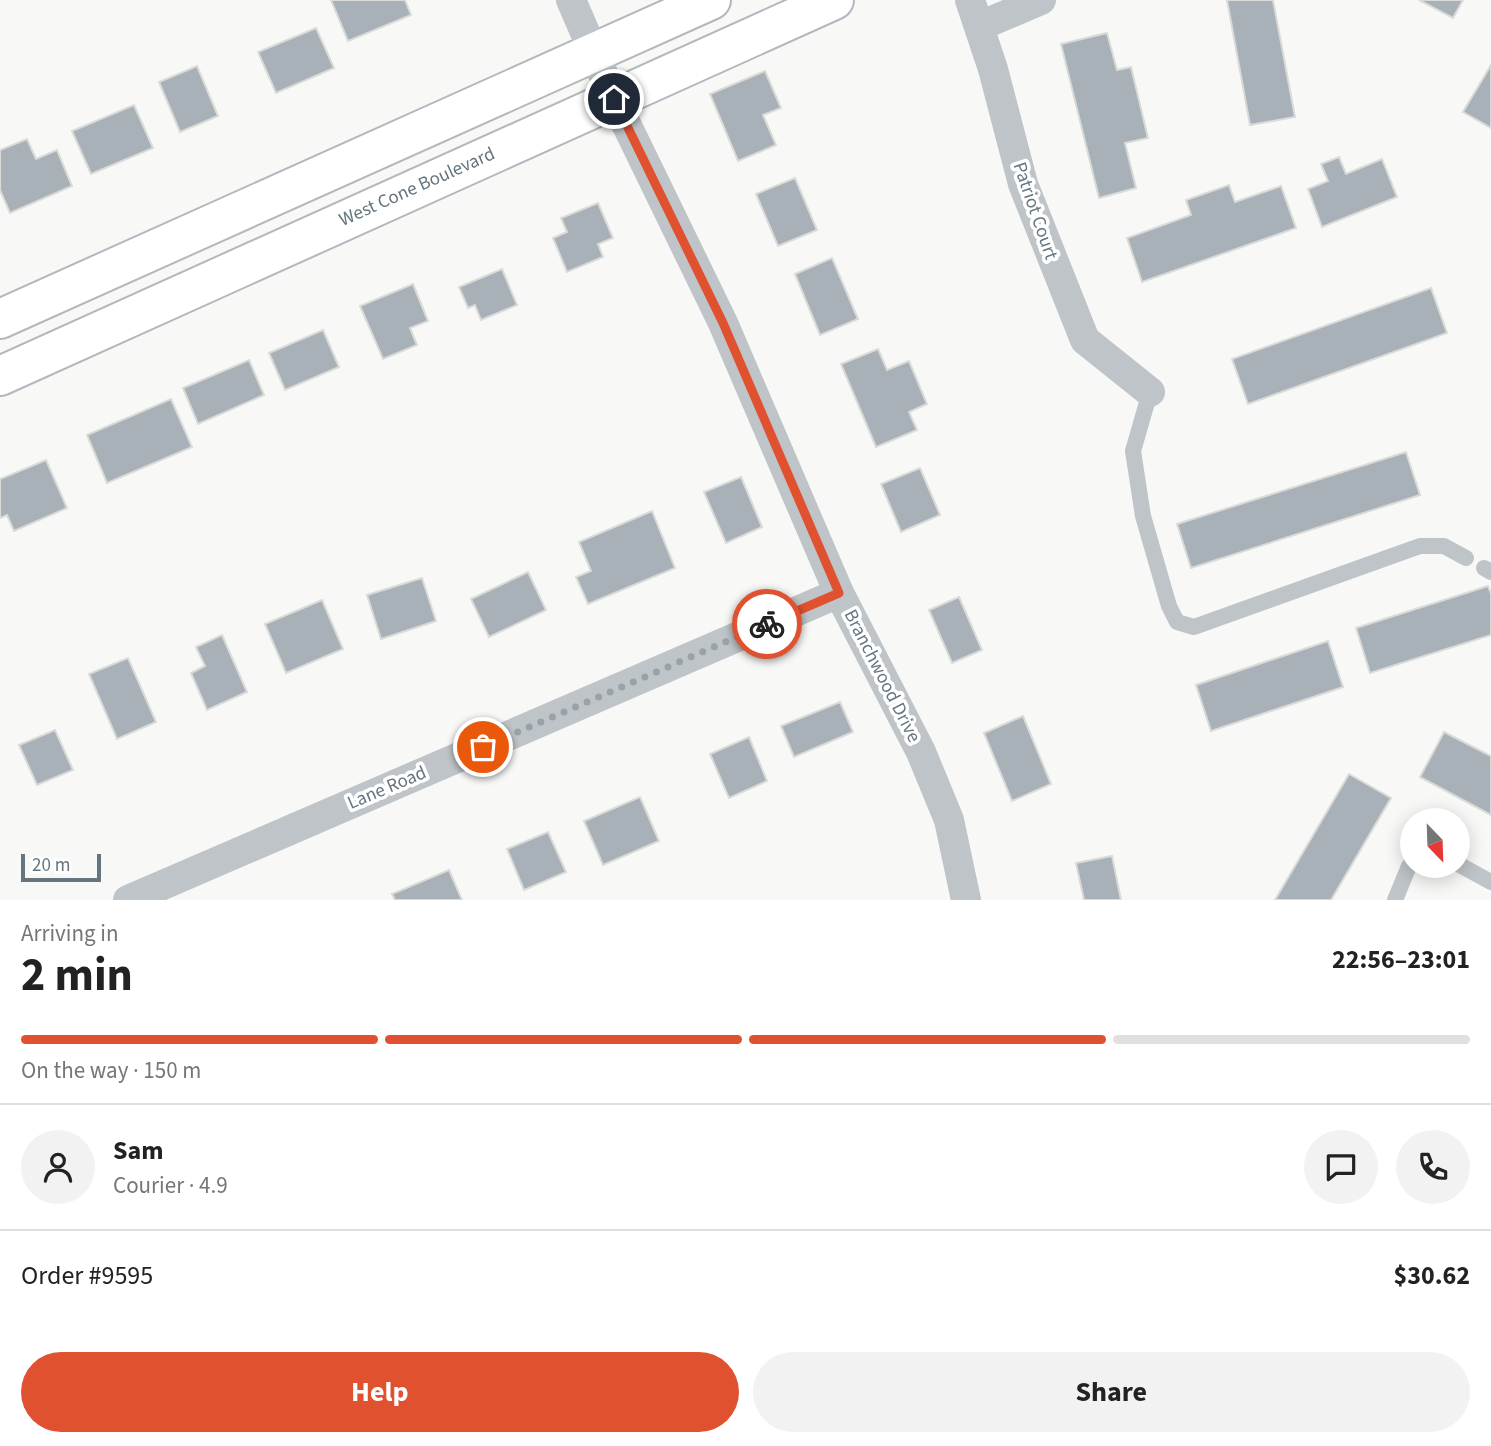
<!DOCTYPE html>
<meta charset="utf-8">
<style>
:root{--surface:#fff;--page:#f2f2f2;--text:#222;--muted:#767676;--line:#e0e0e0;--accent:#df512f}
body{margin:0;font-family:"Source Sans 3",sans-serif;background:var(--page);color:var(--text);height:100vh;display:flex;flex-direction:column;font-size:26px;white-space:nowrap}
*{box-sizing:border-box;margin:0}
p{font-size:23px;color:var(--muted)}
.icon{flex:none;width:38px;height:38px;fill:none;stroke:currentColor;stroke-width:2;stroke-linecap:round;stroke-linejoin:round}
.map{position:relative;height:900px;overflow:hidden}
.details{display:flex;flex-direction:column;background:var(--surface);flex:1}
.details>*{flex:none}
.needle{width:46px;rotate:157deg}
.controls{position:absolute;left:1400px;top:808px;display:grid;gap:14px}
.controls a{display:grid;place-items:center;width:70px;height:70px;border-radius:50%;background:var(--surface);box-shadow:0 4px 18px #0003;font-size:35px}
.scale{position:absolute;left:21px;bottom:18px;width:80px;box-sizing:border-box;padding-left:7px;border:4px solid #647580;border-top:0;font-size:19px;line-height:24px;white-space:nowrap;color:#647580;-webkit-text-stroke:5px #fff;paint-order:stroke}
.pin{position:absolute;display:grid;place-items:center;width:60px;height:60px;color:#fff;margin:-30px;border:4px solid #fff;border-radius:50%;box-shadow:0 2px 7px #0007}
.courier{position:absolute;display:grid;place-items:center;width:70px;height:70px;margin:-35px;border:5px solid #df512f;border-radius:50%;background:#fff;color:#222;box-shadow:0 2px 9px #0007}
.head em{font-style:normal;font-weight:700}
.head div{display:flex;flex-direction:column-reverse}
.head{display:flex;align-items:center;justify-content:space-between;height:119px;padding:0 21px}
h1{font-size:46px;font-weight:700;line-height:52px}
.bar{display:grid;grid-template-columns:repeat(4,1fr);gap:10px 7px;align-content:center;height:84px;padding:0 21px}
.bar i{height:9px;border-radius:5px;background:var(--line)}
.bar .active{background:var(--accent)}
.bar p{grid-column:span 4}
.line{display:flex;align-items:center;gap:18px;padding:0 21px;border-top:2px solid var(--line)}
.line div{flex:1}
.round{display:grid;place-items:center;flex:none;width:74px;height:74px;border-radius:37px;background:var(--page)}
.primary-button{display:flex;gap:14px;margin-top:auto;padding:14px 21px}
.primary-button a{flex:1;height:80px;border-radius:42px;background:var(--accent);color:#fff;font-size:28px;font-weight:700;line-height:80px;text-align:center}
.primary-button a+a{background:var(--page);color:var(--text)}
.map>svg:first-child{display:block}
.building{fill:#a8b1b7;stroke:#dadad8;stroke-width:2}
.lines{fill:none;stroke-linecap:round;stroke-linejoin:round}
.primary-casing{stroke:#b3b8bc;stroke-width:42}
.service{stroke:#bfc4c8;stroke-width:16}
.minor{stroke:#bfc4c8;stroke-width:30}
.primary{stroke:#fff;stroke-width:38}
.done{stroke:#98a3a9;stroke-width:7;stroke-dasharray:0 12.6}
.route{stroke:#df512f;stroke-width:9}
.labels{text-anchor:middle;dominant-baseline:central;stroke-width:7;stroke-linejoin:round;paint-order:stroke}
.street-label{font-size:19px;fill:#647580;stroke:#fff}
</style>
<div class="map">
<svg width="1491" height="900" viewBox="0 0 1491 900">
<rect width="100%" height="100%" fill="#f8f8f6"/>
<g class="building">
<path d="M331,0H405L411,15L348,41Z"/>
<path d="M1227,0H1273L1295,117L1250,125Z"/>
<path d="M1419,0H1463L1453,18Z"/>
<path d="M316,28L334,68L276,93L258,52Z"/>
<path d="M1107,33L1117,70L1131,67L1148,138L1125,143L1136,188L1099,198L1061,44Z"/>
<path d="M1491,65V128L1463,112Z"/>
<path d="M197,66L218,116L180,132L159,82Z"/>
<path d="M765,71L781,108L763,115L776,145L738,161L710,94Z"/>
<path d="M134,105L153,148L91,174L72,131Z"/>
<path d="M27,139L36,159L57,150L72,186L10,213L0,190V150Z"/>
<path d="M1339,157L1346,174L1382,159L1397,197L1322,227L1308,189L1328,181L1321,164Z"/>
<path d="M795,178L817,230L778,246L756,194Z"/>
<path d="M1229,185L1235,202L1281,186L1296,228L1142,282L1127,238L1191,215L1186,200Z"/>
<path d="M598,203L613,238L598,244L603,257L567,272L553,238L567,232L561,218Z"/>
<path d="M832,258L858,319L820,335L795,274Z"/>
<path d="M502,269L517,305L481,320L475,305L468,308L459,287Z"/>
<path d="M413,284L428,321L410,328L417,345L383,359L360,306Z"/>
<path d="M1431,288L1447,333L1248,404L1232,359Z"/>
<path d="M323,330L339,367L285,390L269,353Z"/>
<path d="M878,349L887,370L909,361L927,404L909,412L917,430L876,447L841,364Z"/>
<path d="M249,360L264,395L198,424L183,388Z"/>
<path d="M171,399L192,447L107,483L87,435Z"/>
<path d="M1406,452L1420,495L1191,568L1177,524Z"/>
<path d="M46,460L67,508L14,531L7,515L0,518V479Z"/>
<path d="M920,468L940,515L901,532L881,484Z"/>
<path d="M741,477L762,527L726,543L704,492Z"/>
<path d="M652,511L675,568L588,604L576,577L591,571L579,542Z"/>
<path d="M528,572L546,610L489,637L471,599Z"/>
<path d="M422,578L436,621L381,639L367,595Z"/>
<path d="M1488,586L1491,594V635L1370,673L1356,628Z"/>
<path d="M959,597L982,650L952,663L929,610Z"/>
<path d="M322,600L343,649L286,673L265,624Z"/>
<path d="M222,635L247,692L207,710L191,673L205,666L196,647Z"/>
<path d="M1328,641L1343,687L1211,731L1196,685Z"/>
<path d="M128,658L156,722L117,739L89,674Z"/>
<path d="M840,702L853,732L794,757L781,726Z"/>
<path d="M1023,716L1051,784L1012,801L984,733Z"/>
<path d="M55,730L73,770L37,785L19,745Z"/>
<path d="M1444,732L1491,756V815L1420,777Z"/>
<path d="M749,737L767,781L729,798L710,754Z"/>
<path d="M1349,774L1391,798L1331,900H1275Z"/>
<path d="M640,797L659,841L603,865L584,821Z"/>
<path d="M548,832L566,872L524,890L507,849Z"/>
<path d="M1112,856L1121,900H1084L1076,863Z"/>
<path d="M449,870L462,900H395L392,894Z"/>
</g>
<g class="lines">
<g class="primary-casing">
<g id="primary">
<path d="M0,319L711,0"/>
<path d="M0,376L834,0"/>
</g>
</g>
<g class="service">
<path d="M1150,392L1133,451L1143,516L1169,606L1177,622L1194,627L1420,546H1444L1466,558"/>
<path d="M1484,568L1491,572"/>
<path d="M1458,864L1491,882"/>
<path d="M1395,900L1409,866L1412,865"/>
</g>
<g class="minor">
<path d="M571,0L614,99L723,323L839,593L921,752L949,820L966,900"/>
<path d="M970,0L993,69L1023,184L1085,340L1150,392"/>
<path d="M980,26L1041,0"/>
<path d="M128,900L839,593"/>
</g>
<use href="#primary" class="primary"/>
</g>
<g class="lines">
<path class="done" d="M483,747L767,624"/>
<path class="route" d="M614,99L723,323L839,593L767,624"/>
</g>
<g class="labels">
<g class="street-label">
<text transform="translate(417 187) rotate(-24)">West Cone Boulevard</text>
<text transform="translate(1035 211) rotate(71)">Patriot Court</text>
<text transform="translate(882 676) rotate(63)">Branchwood Drive</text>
<text transform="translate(387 788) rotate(-23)">Lane Road</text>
</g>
</g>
</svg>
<div class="controls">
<a><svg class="needle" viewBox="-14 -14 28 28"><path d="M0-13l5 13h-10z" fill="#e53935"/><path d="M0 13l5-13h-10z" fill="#767676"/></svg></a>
</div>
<div class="scale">20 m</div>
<div class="pin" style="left:483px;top:747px;background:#ea580c"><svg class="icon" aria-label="bag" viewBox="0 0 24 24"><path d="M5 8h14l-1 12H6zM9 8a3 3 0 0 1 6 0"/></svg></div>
<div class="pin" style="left:614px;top:99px;background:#1f2937"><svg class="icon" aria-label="home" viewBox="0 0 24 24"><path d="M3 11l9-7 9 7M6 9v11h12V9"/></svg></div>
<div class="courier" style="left:767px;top:624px"><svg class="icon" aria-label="bike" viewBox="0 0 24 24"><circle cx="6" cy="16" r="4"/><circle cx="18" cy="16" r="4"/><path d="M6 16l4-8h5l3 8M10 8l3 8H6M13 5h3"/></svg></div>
</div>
<section class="details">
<div class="head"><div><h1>2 min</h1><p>Arriving in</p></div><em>22:56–23:01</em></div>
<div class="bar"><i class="active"></i><i class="active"></i><i class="active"></i><i></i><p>On the way · 150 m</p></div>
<div class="line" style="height:126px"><a class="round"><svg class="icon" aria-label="person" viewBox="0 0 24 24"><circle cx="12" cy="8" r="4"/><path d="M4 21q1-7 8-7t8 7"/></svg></a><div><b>Sam</b><p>Courier · 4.9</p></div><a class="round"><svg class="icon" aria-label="chat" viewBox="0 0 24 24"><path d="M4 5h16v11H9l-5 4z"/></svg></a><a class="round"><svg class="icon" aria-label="phone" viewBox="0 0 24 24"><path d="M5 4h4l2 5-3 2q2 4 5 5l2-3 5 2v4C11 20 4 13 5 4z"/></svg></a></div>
<div class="line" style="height:91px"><div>Order #9595</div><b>$30.62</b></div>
<div class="primary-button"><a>Help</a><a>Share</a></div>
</section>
